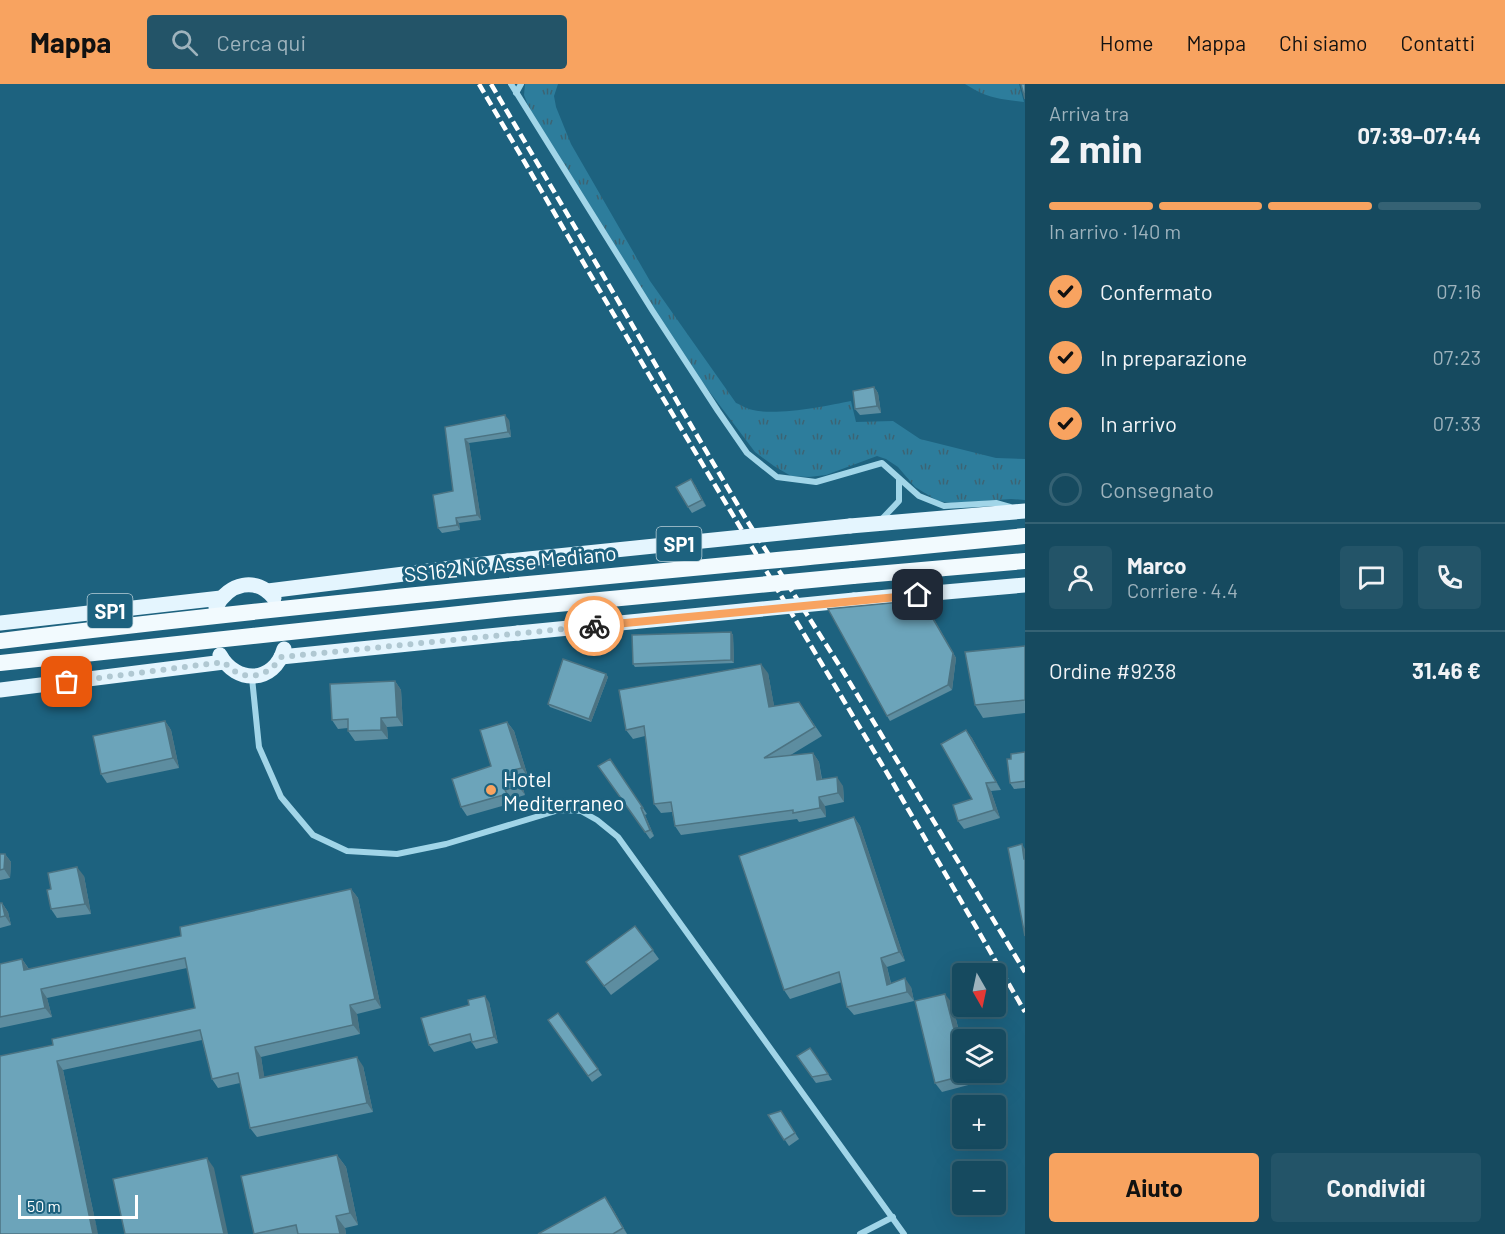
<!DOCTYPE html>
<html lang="it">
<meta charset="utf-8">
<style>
:root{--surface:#164a5f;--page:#235468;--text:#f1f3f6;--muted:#9eb3bd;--line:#356274;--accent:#f8a360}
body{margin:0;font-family:Barlow,sans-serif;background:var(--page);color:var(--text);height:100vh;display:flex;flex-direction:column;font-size:22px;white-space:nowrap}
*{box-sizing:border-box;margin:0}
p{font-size:20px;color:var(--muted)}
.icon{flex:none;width:33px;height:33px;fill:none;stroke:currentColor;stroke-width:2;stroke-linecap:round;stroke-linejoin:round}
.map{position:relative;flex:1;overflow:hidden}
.details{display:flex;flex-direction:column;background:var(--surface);width:480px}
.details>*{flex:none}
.needle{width:39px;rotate:171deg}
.fabs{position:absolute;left:952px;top:879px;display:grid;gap:12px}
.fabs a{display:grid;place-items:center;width:54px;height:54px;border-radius:6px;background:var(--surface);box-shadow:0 6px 24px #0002,0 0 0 2px var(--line);font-size:30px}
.scale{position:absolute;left:18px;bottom:15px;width:120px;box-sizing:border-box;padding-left:6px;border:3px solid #fff;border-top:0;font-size:16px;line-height:21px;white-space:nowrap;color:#fff;-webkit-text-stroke:4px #1d627f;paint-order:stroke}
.pin{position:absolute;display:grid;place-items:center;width:51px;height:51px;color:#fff;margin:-26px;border-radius:12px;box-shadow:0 3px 9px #0006}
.courier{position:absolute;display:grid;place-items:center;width:60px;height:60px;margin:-30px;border:4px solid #f8a360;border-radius:50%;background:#fff;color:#222;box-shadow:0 2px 8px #0007}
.headline em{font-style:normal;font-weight:700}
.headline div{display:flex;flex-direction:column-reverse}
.headline{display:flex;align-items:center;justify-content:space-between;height:102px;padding:0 24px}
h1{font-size:39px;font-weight:700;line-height:45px}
.bar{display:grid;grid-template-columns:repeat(4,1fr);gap:9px 6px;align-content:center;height:72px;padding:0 24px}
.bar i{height:8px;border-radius:4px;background:var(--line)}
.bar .on{background:var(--accent)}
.bar p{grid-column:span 4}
.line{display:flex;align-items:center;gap:15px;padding:0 24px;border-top:2px solid var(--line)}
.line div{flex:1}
.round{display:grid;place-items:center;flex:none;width:63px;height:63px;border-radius:6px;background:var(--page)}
ol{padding:0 24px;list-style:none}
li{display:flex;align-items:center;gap:18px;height:66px}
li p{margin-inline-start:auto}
li .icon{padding:6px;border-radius:50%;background:var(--accent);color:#111;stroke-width:4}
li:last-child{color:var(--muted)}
li i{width:33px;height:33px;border:3px solid var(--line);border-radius:50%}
.button{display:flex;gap:12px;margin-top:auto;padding:12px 24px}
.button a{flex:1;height:69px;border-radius:6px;background:var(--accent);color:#111;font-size:24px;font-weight:700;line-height:69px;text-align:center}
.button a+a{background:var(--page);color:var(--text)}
header{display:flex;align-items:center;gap:36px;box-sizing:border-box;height:84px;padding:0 30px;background:var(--accent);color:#111}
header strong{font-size:28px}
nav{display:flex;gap:33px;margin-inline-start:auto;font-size:21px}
.search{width:420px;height:54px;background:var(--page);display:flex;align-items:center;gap:15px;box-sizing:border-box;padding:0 21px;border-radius:6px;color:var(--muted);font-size:22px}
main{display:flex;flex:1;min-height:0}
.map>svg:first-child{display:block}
.grass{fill:url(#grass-tufts)}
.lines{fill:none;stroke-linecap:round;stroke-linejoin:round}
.minor{stroke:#a1d5e8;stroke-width:6}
.primary{stroke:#e4f5fe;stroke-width:15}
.trunk{stroke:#f2fafe;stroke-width:16}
.rail{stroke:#fff;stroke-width:4.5;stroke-dasharray:10 4.5;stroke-linecap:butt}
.primary-bridge{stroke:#e4f5fe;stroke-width:15}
.trunk-bridge{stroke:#f2fafe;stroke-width:16}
.wall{fill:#5d8da0}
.shaded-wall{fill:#4c7382}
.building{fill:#6ca4ba;stroke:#4c7382;stroke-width:1.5}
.done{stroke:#b0c8d2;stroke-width:6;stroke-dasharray:0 10.8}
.route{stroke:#f8a360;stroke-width:8}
.poi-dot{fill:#f8a360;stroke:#1d627f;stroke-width:2}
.labels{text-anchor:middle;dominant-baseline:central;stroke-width:6;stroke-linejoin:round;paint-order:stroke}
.shield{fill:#1d627f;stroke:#bbd0d9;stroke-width:1.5}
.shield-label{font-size:20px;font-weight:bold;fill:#fff}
.street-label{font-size:21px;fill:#fff;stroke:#1d627f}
.poi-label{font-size:21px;fill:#fff;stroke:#1d627f;text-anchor:start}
</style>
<header>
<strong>Mappa</strong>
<div class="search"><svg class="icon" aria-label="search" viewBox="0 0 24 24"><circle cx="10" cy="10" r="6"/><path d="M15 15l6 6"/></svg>Cerca qui</div>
<nav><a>Home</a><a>Mappa</a><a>Chi siamo</a><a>Contatti</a></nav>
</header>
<main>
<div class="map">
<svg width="1025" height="1150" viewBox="0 0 1025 1150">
<defs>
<pattern id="grass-tufts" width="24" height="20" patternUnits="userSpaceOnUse" patternTransform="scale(1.5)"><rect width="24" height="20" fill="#2d7d9c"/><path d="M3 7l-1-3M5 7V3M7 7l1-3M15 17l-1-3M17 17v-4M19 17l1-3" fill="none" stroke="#3c6474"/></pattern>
</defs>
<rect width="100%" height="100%" fill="#1d627f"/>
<g class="grass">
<path d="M525,0H558L554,12L556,23L571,60L650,197L736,319C741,321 747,325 753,326C776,332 827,322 851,317L856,338L893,337L920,355L996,374L1025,375V416L1011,415L951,419L938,417L915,403L898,383L886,375L877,372L826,391L809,393L791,392L774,382L755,368L690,282L532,31L524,11Z"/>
<path d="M965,0H1019L1024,18C998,15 987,14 965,0Z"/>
</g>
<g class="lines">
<g class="minor">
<path d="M511,0L652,226L718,327L747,369L777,393L816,398L882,379L919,412L944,422L996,419L1010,423"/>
<path d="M516,9L521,0"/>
<path d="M881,436L899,417V396"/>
<path d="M252,594L259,663L281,713L313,751L347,767L397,770L446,760L559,726L581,727L597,736L618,753L904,1150"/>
<path d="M860,1150L893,1133"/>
</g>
<g class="primary">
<path d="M850,442L1025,427"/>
<path d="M268,507L508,477"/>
<path d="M854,516L1025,501"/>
<path d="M216,523C229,499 256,492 274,514"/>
<path d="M0,539L221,514"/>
<path d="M220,571C236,600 274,600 284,565"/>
<path d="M281,573L518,549"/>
<path d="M0,606L224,578"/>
</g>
<g class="trunk">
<path d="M852,469L1025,452"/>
<path d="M853,492L1025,477"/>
</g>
<g class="rail">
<path d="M479,0L645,284L893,699L1025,928"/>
<path d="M491,0L746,435L841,584L1025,888"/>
</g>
<g class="primary-bridge">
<path d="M508,477L850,442"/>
<path d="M518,549L854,516"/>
</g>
<g class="trunk-bridge">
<path d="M0,557C283,522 568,496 852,469"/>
<path d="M0,579L515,524L853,492"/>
</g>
</g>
<g class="wall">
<path d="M874,303L878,309L881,329L860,331L855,325Z"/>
<path d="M509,336L511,353L469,359L481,436L459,439L460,446L442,449L438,444L453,407L445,343Z"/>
<path d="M695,401L706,422L692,429L688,423Z"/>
<path d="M926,521L956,574L952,606L890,637L887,632Z"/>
<path d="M731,548L733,551L734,579L635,583L633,580Z"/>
<path d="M1025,562V629L983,634L975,621Z"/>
<path d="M768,589L774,622L799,618L822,652L789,672L813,669L819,678L822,695L843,702L844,718L825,722L826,733L799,738L797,735L681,751L675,742L672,728L661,729L654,720L645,652L633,655L626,646Z"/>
<path d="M606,590L608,593L591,638L550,623L548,620Z"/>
<path d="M395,597L401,606L403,642L387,643L388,655L355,657L348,647V644L338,645L332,636Z"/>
<path d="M165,637L171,646L179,684L107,699L101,690Z"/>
<path d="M507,638L514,647L528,693L520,696L525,711L512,715L513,719L467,732L461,723L491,682Z"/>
<path d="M966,646L972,654L1001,706L991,707L1000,734L964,745L958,737L972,715Z"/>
<path d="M1025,668V704L1014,705L1010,699L1011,675Z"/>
<path d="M610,675L647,730L645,731L654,752L650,755L598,682Z"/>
<path d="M854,733L860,742L905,877L887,883L891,899L911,903L914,917L854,931L847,923L842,898L790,915L784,906Z"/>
<path d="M0,770H5L11,778L10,794L0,796Z"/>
<path d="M84,792L91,830L57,834L51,825V805Z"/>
<path d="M351,805L358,814L381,924L357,930L360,950L261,973L264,993L363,982L373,1028L257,1053L250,1044L240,999L218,1004L212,995L202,956L63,986L98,1150L53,961L195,924L187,884L47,914L52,933L0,944V880L22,875L29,885L181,852Z"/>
<path d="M0,819H2L8,828L11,841L0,844Z"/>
<path d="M635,842L659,875L611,911L586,878Z"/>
<path d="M489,918L498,959L476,965L471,957L434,968L429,961Z"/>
<path d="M952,919L972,1000L942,1008L935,999Z"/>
<path d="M558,929L602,991L592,998L548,936Z"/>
<path d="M810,964L832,996L816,999L797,972Z"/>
<path d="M781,1027L799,1055L789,1062L768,1031Z"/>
<path d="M337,1071L346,1083L358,1141L345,1144L346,1150H254Z"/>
<path d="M611,1122L627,1150H538Z"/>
</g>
<g class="shaded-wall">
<path d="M874,303L878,309L881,329L877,322Z"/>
<path d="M505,331L509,336L511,353L508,348Z"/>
<path d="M465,355L469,359L481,436L477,431Z"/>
<path d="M691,395L695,401L706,422L702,416Z"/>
<path d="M456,434L459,439L460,446L457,441Z"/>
<path d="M922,516L956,574L952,606L948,601Z"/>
<path d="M731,548L733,551L734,579L731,576Z"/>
<path d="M761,580L768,589L776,632L769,623Z"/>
<path d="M606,590L608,593L591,638L589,635Z"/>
<path d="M395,597L401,606L403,642L397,633Z"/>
<path d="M381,634L387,643L388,655L381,646Z"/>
<path d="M165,637L171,646L179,684L173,674Z"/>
<path d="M507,638L514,647L528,693L522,684Z"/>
<path d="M966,646L972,654L1001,706L996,698Z"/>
<path d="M813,669L819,678L823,705L817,696Z"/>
<path d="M513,686L520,696L525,711L518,702Z"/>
<path d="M837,693L843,702L844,718L838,709Z"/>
<path d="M986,699L991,707L1000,734L994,726Z"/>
<path d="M505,706L512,715L513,719L507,710Z"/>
<path d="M819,713L825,722L826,733L820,724Z"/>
<path d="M641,724L645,731L654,752L650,746Z"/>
<path d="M854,733L860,742L905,877L899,868Z"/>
<path d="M1022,760L1025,765V776L1024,775Z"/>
<path d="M5,770L11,778L10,794L4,785Z"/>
<path d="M77,783L84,792L91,830L85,820Z"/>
<path d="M351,805L358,814L381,924L375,915Z"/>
<path d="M2,819L8,828L11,841L5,832Z"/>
<path d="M881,874L887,883L893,910L887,901Z"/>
<path d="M22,875L28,884L31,895L24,886Z"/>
<path d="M905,894L911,903L914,917L907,908Z"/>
<path d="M41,905L47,914L52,933L45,924Z"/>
<path d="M945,910L952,919L963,964V981Z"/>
<path d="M485,912L489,918L498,959L494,953Z"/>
<path d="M350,921L357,930L360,950L353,941Z"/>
<path d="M255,963L261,973L266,1003L260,994Z"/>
<path d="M357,973L363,982L373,1028L367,1019Z"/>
<path d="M57,977L63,986L98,1150H93Z"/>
<path d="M965,988H969L972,1000L966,991Z"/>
<path d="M337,1071L346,1083L358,1141L350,1129Z"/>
<path d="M207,1074L214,1084L228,1150H224Z"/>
<path d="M605,1113L611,1122L627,1150L623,1144Z"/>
<path d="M336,1132L345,1144L346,1150H340Z"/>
</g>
<g class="building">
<path d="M1021,0H1025V15Z"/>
<path d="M874,303L877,322L855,325L853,307Z"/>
<path d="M505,331L508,348L465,355L477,431L456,434L457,441L438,444L433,411L453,407L445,343Z"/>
<path d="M691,395L702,416L688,423L676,403Z"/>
<path d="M922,516L953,569L948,601L887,632L828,525Z"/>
<path d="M731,548V576L633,580L632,551Z"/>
<path d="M1025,562V616L975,621L965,568Z"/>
<path d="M563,575L606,590L589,635L548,620Z"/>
<path d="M761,580L769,623L799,618L815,643L764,674L813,669L817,696L837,693L838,709L819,713L820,724L793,729V726L675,742L671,718L654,720L644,642L626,646L619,606Z"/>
<path d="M395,597L397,633L381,634V646L348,647V635L332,636L330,600Z"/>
<path d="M165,637L173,674L101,690L93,652Z"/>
<path d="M507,638L522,684L513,686L518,702L505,706L507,710L461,723L452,695L491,682L480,646Z"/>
<path d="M966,646L996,698L986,699L994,726L958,737L953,721L972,715L941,660Z"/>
<path d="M1025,668V697L1010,699L1007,675H1011V670Z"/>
<path d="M610,675L643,724H641L650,746L645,748L598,682Z"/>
<path d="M854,733L899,868L881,874L887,901L905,894L907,908L847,923L839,888L784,906L739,772Z"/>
<path d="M1022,760L1024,775H1025V852L1008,764Z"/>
<path d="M0,770H5L4,785L0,786Z"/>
<path d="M77,783L85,820L51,825L47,806L51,805L48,789Z"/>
<path d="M351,805L375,915L350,921L353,941L255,963L260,994L357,973L367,1019L250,1044L238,989L212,995L200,946L57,977L93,1150H0V972L53,961L52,955L195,924L185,874L41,905L45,924L0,933V880L22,875L24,886L181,852L180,843Z"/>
<path d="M0,819H2L5,832L0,833Z"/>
<path d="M635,842L653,866L604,902L586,878Z"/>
<path d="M945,910L963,981V988H965L966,991L935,999L915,917Z"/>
<path d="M485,912L494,953L472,958L470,950L429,961L421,934L469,921L468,916Z"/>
<path d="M558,929L598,985L588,992L548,936Z"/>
<path d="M810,964L828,990L812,993L797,972Z"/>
<path d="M781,1027L795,1049L784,1056L768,1031Z"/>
<path d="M337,1071L350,1129L336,1132L340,1150H298L296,1141L254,1150L241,1092Z"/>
<path d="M207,1074L224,1150H125L113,1095Z"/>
<path d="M605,1113L623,1144L613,1150H538Z"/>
</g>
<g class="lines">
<path class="done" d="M67,598L224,578C242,599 267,595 281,573L594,542"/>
<path class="route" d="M594,542L918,511"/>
</g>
<circle class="poi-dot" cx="491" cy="706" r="6"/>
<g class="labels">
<g class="shield">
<rect x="656.5" y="443" width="45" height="34" rx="4.5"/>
<rect x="87.5" y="510" width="45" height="34" rx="4.5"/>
</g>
<g class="shield-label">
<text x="679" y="460">SP1</text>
<text x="110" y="527">SP1</text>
</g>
<g class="street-label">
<text transform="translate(510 479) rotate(-6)">SS162 NC Asse Mediano</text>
</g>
<g class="poi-label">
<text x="503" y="694">Hotel<tspan x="503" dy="24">Mediterraneo</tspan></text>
</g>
</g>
</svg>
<div class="fabs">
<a><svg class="needle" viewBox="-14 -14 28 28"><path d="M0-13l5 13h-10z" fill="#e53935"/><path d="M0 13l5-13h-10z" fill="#9eb3bd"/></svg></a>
<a><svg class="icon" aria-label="layers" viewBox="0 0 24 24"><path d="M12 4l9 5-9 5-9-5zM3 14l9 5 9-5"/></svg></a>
<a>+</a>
<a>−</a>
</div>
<div class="scale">50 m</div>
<div class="pin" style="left:67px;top:598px;background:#ea580c"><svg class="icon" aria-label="bag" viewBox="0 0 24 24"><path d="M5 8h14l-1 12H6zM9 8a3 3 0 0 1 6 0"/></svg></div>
<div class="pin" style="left:918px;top:511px;background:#1f2937"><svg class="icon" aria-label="home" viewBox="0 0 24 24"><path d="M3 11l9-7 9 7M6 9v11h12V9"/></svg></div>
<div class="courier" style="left:594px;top:542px"><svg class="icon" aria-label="bike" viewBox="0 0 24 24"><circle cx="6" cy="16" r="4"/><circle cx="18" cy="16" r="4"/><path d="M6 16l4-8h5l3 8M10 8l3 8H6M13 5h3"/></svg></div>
</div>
<section class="details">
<div class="headline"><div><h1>2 min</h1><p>Arriva tra</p></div><em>07:39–07:44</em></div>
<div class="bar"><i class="on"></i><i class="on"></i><i class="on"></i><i></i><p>In arrivo · 140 m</p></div>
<ol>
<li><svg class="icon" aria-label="check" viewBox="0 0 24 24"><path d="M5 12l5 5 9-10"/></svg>Confermato<p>07:16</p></li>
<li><svg class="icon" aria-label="check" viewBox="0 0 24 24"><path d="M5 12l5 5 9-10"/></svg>In preparazione<p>07:23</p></li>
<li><svg class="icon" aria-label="check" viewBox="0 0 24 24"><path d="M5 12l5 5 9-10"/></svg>In arrivo<p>07:33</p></li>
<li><i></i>Consegnato</li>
</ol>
<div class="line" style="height:108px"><a class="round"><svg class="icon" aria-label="person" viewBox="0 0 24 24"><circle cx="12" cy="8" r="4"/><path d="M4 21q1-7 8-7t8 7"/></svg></a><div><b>Marco</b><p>Corriere · 4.4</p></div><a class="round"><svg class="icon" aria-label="chat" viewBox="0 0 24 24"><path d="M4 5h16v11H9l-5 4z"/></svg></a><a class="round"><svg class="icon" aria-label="phone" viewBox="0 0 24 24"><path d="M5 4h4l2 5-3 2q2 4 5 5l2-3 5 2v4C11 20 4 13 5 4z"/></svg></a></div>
<div class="line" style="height:78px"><div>Ordine #9238</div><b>31.46 €</b></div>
<div class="button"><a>Aiuto</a><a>Condividi</a></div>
</section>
</main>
